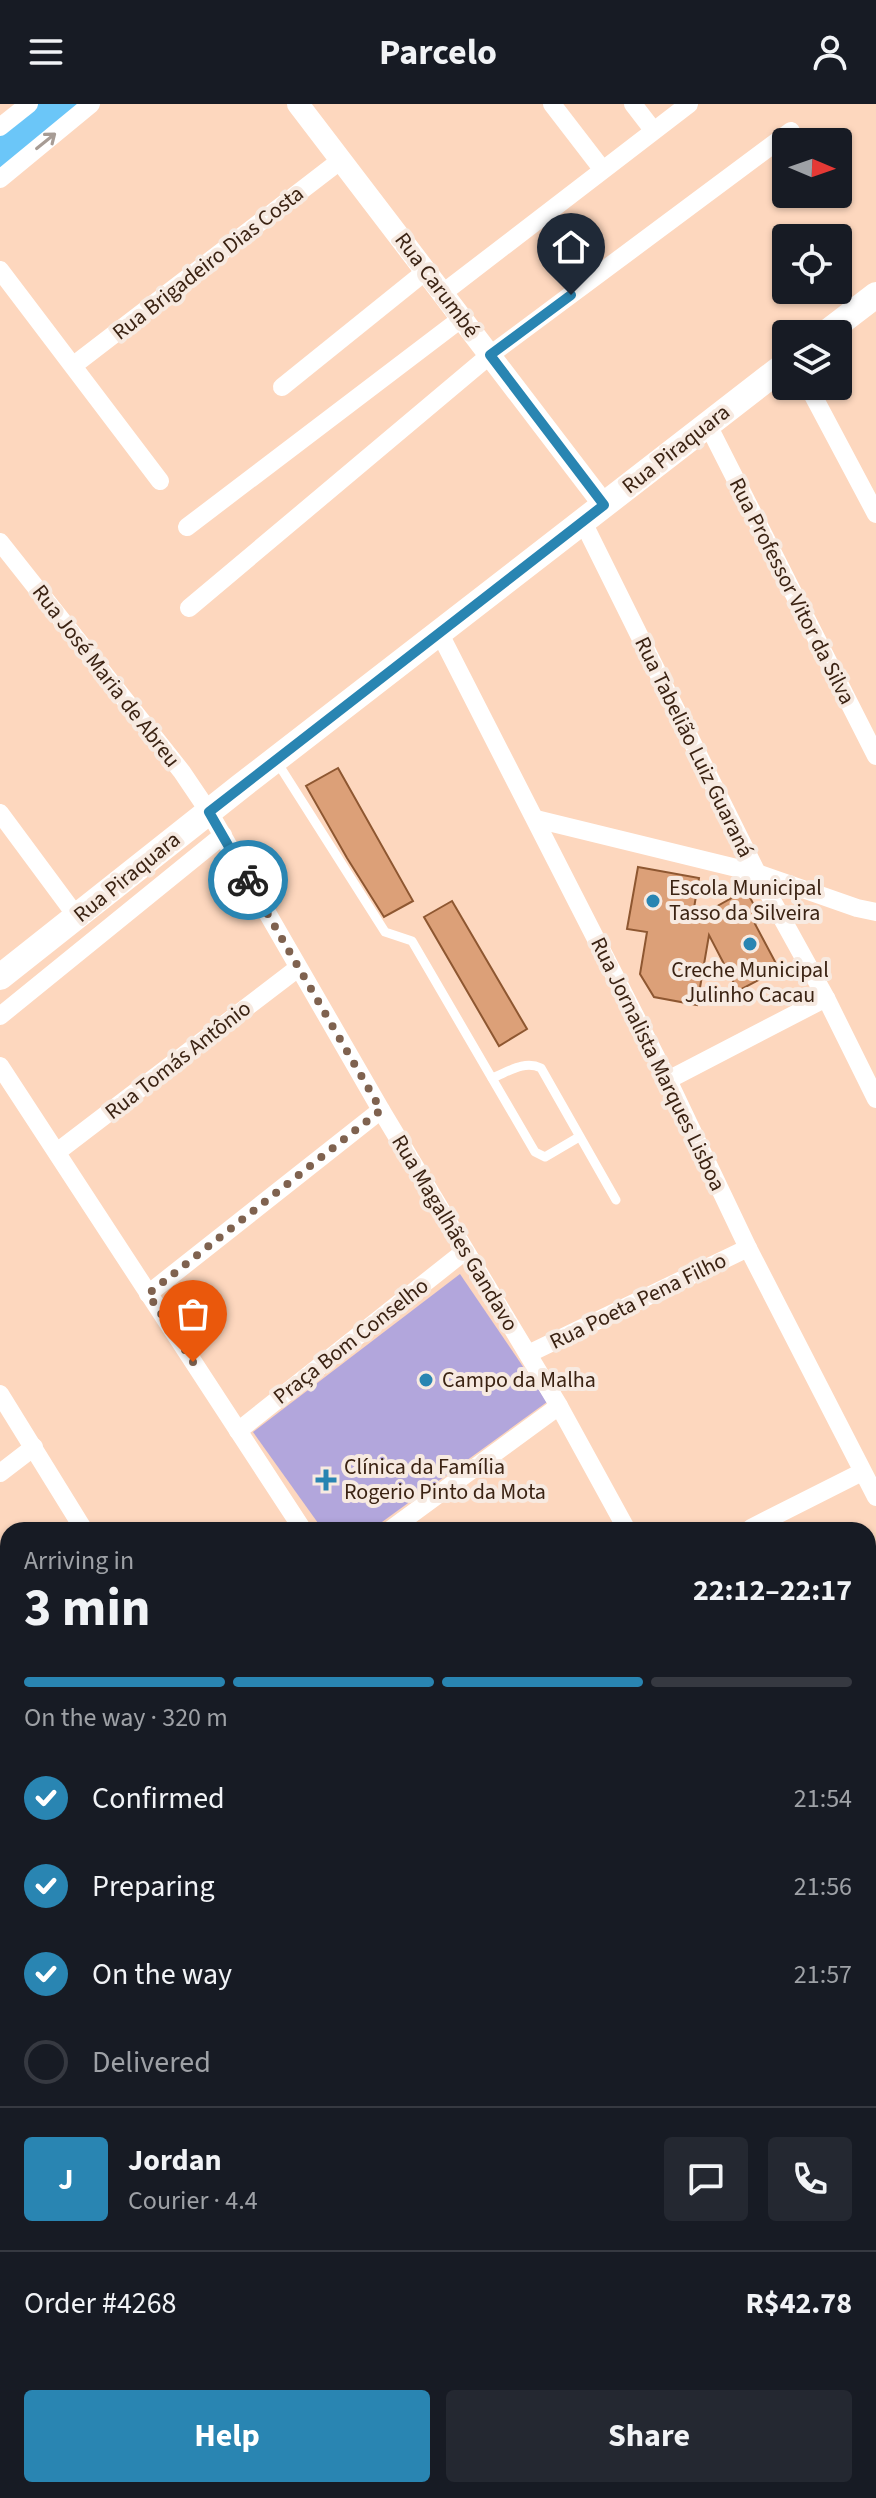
<!DOCTYPE html>
<meta charset="utf-8">
<style>
:root{--surface:#171b24;--page:#242831;--text:#f1f3f6;--muted:#9ea1a6;--line:#363941;--accent:#2985b2}
body{margin:0;font-family:"Source Sans 3",sans-serif;background:var(--page);color:var(--text);height:100vh;display:flex;flex-direction:column;font-size:30px;white-space:nowrap}
*{box-sizing:border-box;margin:0}
p{font-size:26px;color:var(--muted)}
.icon{flex:none;width:44px;height:44px;fill:none;stroke:currentColor;stroke-width:2;stroke-linecap:round;stroke-linejoin:round}
.map{position:relative;flex:1;overflow:hidden}
.details{position:absolute;left:0px;top:1418px;width:876px;height:976px;display:flex;flex-direction:column;background:var(--surface);border-radius:24px 24px 0 0;box-shadow:0 2px 6px #0004}
.details>*{flex:none}
.needle{width:52px;rotate:92deg}
.fabs{position:absolute;left:772px;top:24px;display:grid;gap:16px}
.fabs a{display:grid;place-items:center;width:80px;height:80px;border-radius:8px;background:var(--surface);box-shadow:0 2px 6px #0004;font-size:40px}
.pin{position:absolute;display:grid;place-items:center;width:68px;height:68px;color:#fff;margin:-82px -34px;border-radius:50% 50% 50% 0;rotate:-45deg;box-shadow:0 0 8px #0007}
.pin .icon{rotate:45deg}
.courier{position:absolute;display:grid;place-items:center;width:80px;height:80px;margin:-40px;border:6px solid #2985b2;border-radius:50%;background:#fff;color:#222;box-shadow:0 2px 10px #0007}
.overview em{font-style:normal;font-weight:700}
.overview div{display:flex;flex-direction:column-reverse}
.overview{display:flex;align-items:center;justify-content:space-between;height:136px;padding:0 24px}
h1{font-size:52px;font-weight:700;line-height:60px}
.bar{display:grid;grid-template-columns:repeat(4,1fr);gap:12px 8px;align-content:center;height:96px;padding:0 24px}
.bar i{height:10px;border-radius:6px;background:var(--line)}
.bar .current{background:var(--accent)}
.bar p{grid-column:span 4}
.line{display:flex;align-items:center;gap:20px;padding:0 24px;border-top:2px solid var(--line)}
.line div{flex:1}
.round{display:grid;place-items:center;flex:none;width:84px;height:84px;border-radius:8px;background:var(--page)}
ol{padding:0 24px;list-style:none}
li{display:flex;align-items:center;gap:24px;height:88px}
li p{margin-inline-start:auto}
li .icon{padding:8px;border-radius:50%;background:var(--accent);color:#fff;stroke-width:4}
li:last-child{color:var(--muted)}
li i{width:44px;height:44px;border:4px solid var(--line);border-radius:50%}
.primary-button{display:flex;gap:16px;margin-top:auto;padding:16px 24px}
.primary-button a{flex:1;height:92px;border-radius:8px;background:var(--accent);color:#fff;font-size:32px;font-weight:700;line-height:92px;text-align:center}
.primary-button a+a{background:var(--page);color:var(--text)}
header{display:flex;justify-content:space-between;align-items:center;height:104px;padding:0 24px;background:var(--surface);font-size:36px;font-weight:700}
.map>svg:first-child{display:block}
.green{fill:#b2a6dc}
.lines{fill:none;stroke-linecap:round;stroke-linejoin:round}
.river{stroke:#6bc6f8;stroke-width:32}
.building{fill:#dca078;stroke:#8e5731;stroke-width:2}
.service{stroke:#fff;stroke-width:9}
.minor{stroke:#fff;stroke-width:18}
.tertiary{stroke:#fff;stroke-width:22}
.secondary{stroke:#fff;stroke-width:26}
.oneway{stroke:#a79c95}
.done{stroke:#7f624f;stroke-width:8;stroke-dasharray:0 14.4}
.route{stroke:#2985b2;stroke-width:10}
.poi-dot{fill:#2985b2;stroke:#f7eae1;stroke-width:3}
.labels{text-anchor:middle;dominant-baseline:central;stroke-width:8;stroke-linejoin:round;paint-order:stroke}
.street-label{font-size:22px;fill:#3b2313;stroke:#f7eae1}
.poi-label{font-size:22px;fill:#3b2313;stroke:#f7eae1;text-anchor:start}
</style>
<header><svg class="icon" aria-label="menu" viewBox="0 0 24 24"><path d="M4 6h16M4 12h16M4 18h16"/></svg>Parcelo<svg class="icon" aria-label="person" viewBox="0 0 24 24"><circle cx="12" cy="8" r="4"/><path d="M4 21q1-7 8-7t8 7"/></svg></header>
<div class="map">
<svg width="876" height="2394" viewBox="0 0 876 2394">
<rect width="100%" height="100%" fill="#fdd7be"/>
<g class="green">
<path d="M460,1170L547,1298L371,1426H323L253,1328Z"/>
<path d="M868,1764L876,1774V1850L868,1846Z"/>
<path d="M392,2386H673L688,2394H388Z"/>
</g>
<g class="lines">
<path class="river" d="M0,50L64,0"/>
</g>
<g class="building">
<path d="M338,664L413,797L384,813L347,754L306,682Z"/>
<path d="M638,763L699,774L692,816L746,786L762,816L755,820L779,865L738,887L709,831L697,901L654,893L640,870L647,828L627,825Z"/>
<path d="M452,797L527,925L499,942L424,813Z"/>
</g>
<g class="lines">
<g class="service">
<path d="M277,658L385,828L412,837L535,1048L545,1053L579,1033"/>
<path d="M492,974C508,968 524,956 541,964L616,1096"/>
</g>
<g class="minor">
<path d="M552,0L602,65"/>
<path d="M633,0L653,26"/>
<path d="M0,23L29,0"/>
<path d="M0,75L91,0"/>
<path d="M0,166L160,377"/>
<path d="M443,189L689,0"/>
<path d="M74,261L341,56"/>
<path d="M808,282L876,410"/>
<path d="M282,283L426,167"/>
<path d="M708,321L876,652"/>
<path d="M583,418L757,769L826,894L876,995"/>
<path d="M187,423L462,214"/>
<path d="M0,438L182,668L209,708L381,1006L559,1302L627,1426"/>
<path d="M189,504L490,251L791,27"/>
<path d="M439,528L668,976L748,1144L876,1393"/>
<path d="M0,709L77,813"/>
<path d="M536,715L757,769L857,804L876,808"/>
<path d="M0,912L223,731"/>
<path d="M0,962L303,1426"/>
<path d="M668,976L826,894"/>
<path d="M57,1048L298,864"/>
<path d="M148,1190L381,1006"/>
<path d="M528,1250L748,1144"/>
<path d="M0,1290L84,1426"/>
<path d="M238,1327L465,1147"/>
<path d="M0,1369L34,1343"/>
<path d="M751,1424L862,1368"/>
<path d="M390,1426L559,1302"/>
<path d="M0,1543L8,1537"/>
<path d="M868,1594L876,1604"/>
<path d="M868,1756L876,1766"/>
<path d="M0,1785L8,1796"/>
<path d="M868,1851L876,1855"/>
<path d="M868,1965L876,1959"/>
<path d="M868,1992L876,1996"/>
<path d="M868,2104L876,2108"/>
<path d="M0,2213L8,2218"/>
<path d="M868,2215L876,2220"/>
<path d="M868,2330L876,2334"/>
<path d="M323,2386L338,2394"/>
<path d="M685,2386L700,2394"/>
<path d="M126,2394L130,2386"/>
</g>
<g class="tertiary">
<path d="M298,0L604,401"/>
<path d="M868,1521L876,1516"/>
<path d="M0,2194L8,2188"/>
</g>
<g class="secondary">
<path d="M825,230L876,191"/>
<path d="M0,873L240,683L786,260"/>
</g>
</g>
<defs><path id="oneway-shaft" d="M-6 0H5M1.5-3L5.5 0L1.5 3" fill="none" stroke-width="1.6" stroke-linecap="round" stroke-linejoin="round" transform="scale(2)"/></defs>
<use class="oneway" href="#oneway-shaft" transform="translate(46 37) rotate(-39)"/>
<g class="lines">
<path class="done" d="M193,1258L148,1190L381,1006L248,776"/>
<path class="route" d="M248,776L209,708L604,401L490,251L571,191"/>
</g>
<g class="poi-dot">
<circle cx="653" cy="797" r="8"/>
<circle cx="750" cy="840" r="8"/>
<circle cx="426" cy="1276" r="8"/>
<path d="M322 1364h8v8h8v8h-8v8h-8v-8h-8v-8h8z"/>
</g>
<g class="labels">
<g class="street-label">
<text transform="translate(208 159) rotate(-38)">Rua Brigadeiro Dias Costa</text>
<text transform="translate(437 181) rotate(53)">Rua Carumbé</text>
<text transform="translate(676 345) rotate(-38)">Rua Piraquara</text>
<text transform="translate(792 487) rotate(63)">Rua Professor Vitor da Silva</text>
<text transform="translate(106 572) rotate(52)">Rua José Maria de Abreu</text>
<text transform="translate(694 643) rotate(64)">Rua Tabelião Luiz Guaraná</text>
<text transform="translate(127 773) rotate(-39)">Rua Piraquara</text>
<text transform="translate(178 956) rotate(-38)">Rua Tomás Antônio</text>
<text transform="translate(658 960) rotate(64)">Rua Jornalista Marques Lisboa</text>
<text transform="translate(455 1129) rotate(59)">Rua Magalhães Gandavo</text>
<text transform="translate(638 1197) rotate(-26)">Rua Poeta Pena Filho</text>
<text transform="translate(351 1237) rotate(-38)">Praça Bom Conselho</text>
</g>
<g class="poi-label">
<text x="669" y="784">Escola Municipal<tspan x="669" dy="25">Tasso da Silveira</tspan></text>
<text x="750" y="866" text-anchor="middle">Creche Municipal<tspan x="750" dy="25">Julinho Cacau</tspan></text>
<text x="442" y="1276">Campo da Malha</text>
<text x="344" y="1363">Clínica da Família<tspan x="344" dy="25">Rogerio Pinto da Mota</tspan></text>
</g>
</g>
</svg>
<div class="fabs">
<a><svg class="needle" viewBox="-14 -14 28 28"><path d="M0-13l5 13h-10z" fill="#e53935"/><path d="M0 13l5-13h-10z" fill="#9ea1a6"/></svg></a>
<a><svg class="icon" aria-label="locate" viewBox="0 0 24 24"><circle cx="12" cy="12" r="6"/><path d="M12 2v4M12 18v4M2 12h4M18 12h4"/></svg></a>
<a><svg class="icon" aria-label="layers" viewBox="0 0 24 24"><path d="M12 4l9 5-9 5-9-5zM3 14l9 5 9-5"/></svg></a>
</div>
<div class="pin" style="left:193px;top:1258px;background:#ea580c"><svg class="icon" aria-label="bag" viewBox="0 0 24 24"><path d="M5 8h14l-1 12H6zM9 8a3 3 0 0 1 6 0"/></svg></div>
<div class="pin" style="left:571px;top:191px;background:#1f2937"><svg class="icon" aria-label="home" viewBox="0 0 24 24"><path d="M3 11l9-7 9 7M6 9v11h12V9"/></svg></div>
<div class="courier" style="left:248px;top:776px"><svg class="icon" aria-label="bike" viewBox="0 0 24 24"><circle cx="6" cy="16" r="4"/><circle cx="18" cy="16" r="4"/><path d="M6 16l4-8h5l3 8M10 8l3 8H6M13 5h3"/></svg></div>
<section class="details">
<div class="overview"><div><h1>3 min</h1><p>Arriving in</p></div><em>22:12–22:17</em></div>
<div class="bar"><i class="current"></i><i class="current"></i><i class="current"></i><i></i><p>On the way · 320 m</p></div>
<ol>
<li><svg class="icon" aria-label="check" viewBox="0 0 24 24"><path d="M5 12l5 5 9-10"/></svg>Confirmed<p>21:54</p></li>
<li><svg class="icon" aria-label="check" viewBox="0 0 24 24"><path d="M5 12l5 5 9-10"/></svg>Preparing<p>21:56</p></li>
<li><svg class="icon" aria-label="check" viewBox="0 0 24 24"><path d="M5 12l5 5 9-10"/></svg>On the way<p>21:57</p></li>
<li><i></i>Delivered</li>
</ol>
<div class="line" style="height:144px"><b class="round" style="background:var(--accent);color:#fff">J</b><div><b>Jordan</b><p>Courier · 4.4</p></div><a class="round"><svg class="icon" aria-label="chat" viewBox="0 0 24 24"><path d="M4 5h16v11H9l-5 4z"/></svg></a><a class="round"><svg class="icon" aria-label="phone" viewBox="0 0 24 24"><path d="M5 4h4l2 5-3 2q2 4 5 5l2-3 5 2v4C11 20 4 13 5 4z"/></svg></a></div>
<div class="line" style="height:104px"><div>Order #4268</div><b>R$42.78</b></div>
<div class="primary-button"><a>Help</a><a>Share</a></div>
</section>
</div>
